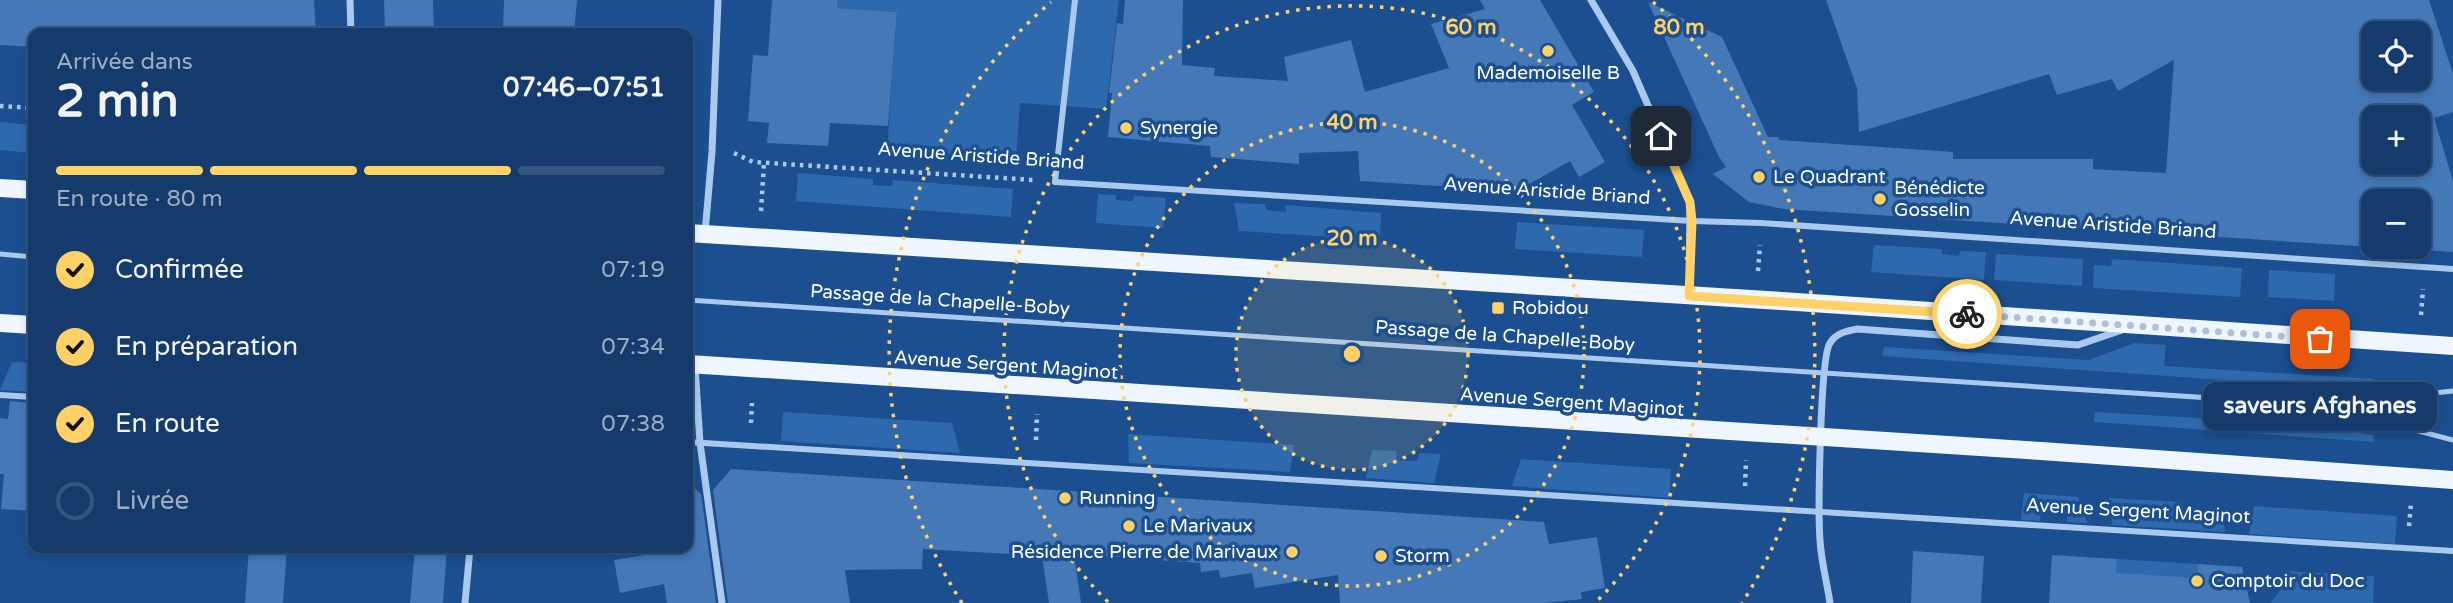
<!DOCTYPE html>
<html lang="fr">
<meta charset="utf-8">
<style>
:root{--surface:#143b6b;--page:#1d4271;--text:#f1f3f6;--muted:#9dadc1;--line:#33557e;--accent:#ffd166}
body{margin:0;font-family:"Varela Round",sans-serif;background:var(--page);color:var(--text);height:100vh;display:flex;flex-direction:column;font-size:26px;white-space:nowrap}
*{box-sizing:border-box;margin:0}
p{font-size:23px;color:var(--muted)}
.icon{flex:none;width:38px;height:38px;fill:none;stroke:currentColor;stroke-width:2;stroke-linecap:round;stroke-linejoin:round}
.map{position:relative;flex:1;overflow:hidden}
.drawer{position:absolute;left:28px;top:28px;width:665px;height:525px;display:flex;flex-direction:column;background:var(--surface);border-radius:14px;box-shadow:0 4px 10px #0003,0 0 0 2px var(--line)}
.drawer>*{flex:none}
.tools{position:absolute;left:2361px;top:21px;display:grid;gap:14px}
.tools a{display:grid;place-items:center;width:70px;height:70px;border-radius:14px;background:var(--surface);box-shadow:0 4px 10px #0003,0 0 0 2px var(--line);font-size:35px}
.pin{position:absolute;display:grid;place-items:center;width:60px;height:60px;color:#fff;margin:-30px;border-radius:14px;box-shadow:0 4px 10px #0006}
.courier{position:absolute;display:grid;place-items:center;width:70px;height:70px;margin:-35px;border:5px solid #ffd166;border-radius:50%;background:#fff;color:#222;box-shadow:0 2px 9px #0007}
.bubble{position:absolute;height:49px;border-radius:14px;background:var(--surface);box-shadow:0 4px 10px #0003,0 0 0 2px var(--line);font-size:23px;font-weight:800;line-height:49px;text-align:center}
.head em{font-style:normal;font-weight:800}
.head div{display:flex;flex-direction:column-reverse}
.head{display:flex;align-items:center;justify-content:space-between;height:119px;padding:0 28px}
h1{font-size:46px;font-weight:800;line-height:52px}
.bar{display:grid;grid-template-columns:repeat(4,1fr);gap:10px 7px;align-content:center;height:84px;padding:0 28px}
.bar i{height:9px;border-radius:5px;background:var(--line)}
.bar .selected{background:var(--accent)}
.bar p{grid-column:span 4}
ol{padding:0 28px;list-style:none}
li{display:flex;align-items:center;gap:21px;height:77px}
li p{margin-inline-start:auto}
li .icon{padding:7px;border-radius:50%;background:var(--accent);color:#111;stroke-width:4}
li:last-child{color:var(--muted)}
li i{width:38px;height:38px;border:4px solid var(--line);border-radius:50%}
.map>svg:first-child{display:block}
.green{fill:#2e69ad}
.building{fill:#4478b7;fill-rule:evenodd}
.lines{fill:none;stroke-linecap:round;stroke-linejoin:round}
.path{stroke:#a9c9ee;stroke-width:4.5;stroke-dasharray:3.5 5;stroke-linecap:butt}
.service{stroke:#a9c9ee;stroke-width:5}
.pedestrian{stroke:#a9c9ee;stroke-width:6}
.minor{stroke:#a9c9ee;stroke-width:7}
.primary{stroke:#f0f6ff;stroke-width:18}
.done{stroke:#afc1d8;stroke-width:7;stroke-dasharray:0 12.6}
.route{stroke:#ffd166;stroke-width:9}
.ring{fill:none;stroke:#ffd166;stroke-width:3.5;stroke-dasharray:3.5 7}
.poi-dot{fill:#ffd166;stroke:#1b4f8f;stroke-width:2.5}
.labels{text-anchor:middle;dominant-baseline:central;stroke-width:7;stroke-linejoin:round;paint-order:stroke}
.poi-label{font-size:19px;fill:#fff;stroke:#1b4f8f;text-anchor:start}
.street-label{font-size:19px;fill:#fff;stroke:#1b4f8f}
.centre{fill:#ffd166;stroke:#1b4f8f;stroke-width:3.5}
.ring-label{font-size:21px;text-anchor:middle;font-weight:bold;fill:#ffd166;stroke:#1b4f8f;stroke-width:7;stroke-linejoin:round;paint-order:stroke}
</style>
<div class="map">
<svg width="2453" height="603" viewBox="0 0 2453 603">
<rect width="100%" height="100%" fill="#1b4f8f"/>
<g class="green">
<path d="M838,0H1119L1106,109L1020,103L1016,159L887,150L897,12L837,8Z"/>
<path d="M0,122L33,125V153L0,150Z"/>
<path d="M798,173L873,179V185L892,186L893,180L1013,189L1011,217L796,201Z"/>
<path d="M1098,194L1116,195V200L1133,201L1134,196L1166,198L1163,228L1096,223Z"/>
<path d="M1234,203L1265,204L1266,210L1286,212V205L1381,213L1380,240L1239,231Z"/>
<path d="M1517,222L1644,230L1642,257L1515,249Z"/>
<path d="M1874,245L1942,249V254L1959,256L1960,251L1986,252L1984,280L1871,272Z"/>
<path d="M1996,254L2083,259L2082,286L1994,280Z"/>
<path d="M2112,259L2242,268L2240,297L2093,288L2094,265L2111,266Z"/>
<path d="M2269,270L2335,274L2334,301L2268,297Z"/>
<path d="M2135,343L2166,345L2164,366L2374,379L2377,388L2310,386L1882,356L1884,347L2088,360Z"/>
<path d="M12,362L33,363V392L0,390Z"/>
<path d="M783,412L952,423L960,453L781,441Z"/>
<path d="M2095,412L2268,422L2332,428L2373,435L2375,442L2094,422Z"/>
<path d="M1128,434L1294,445L1290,472L1129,463Z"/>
<path d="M1372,450L1397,451L1396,460L1417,461L1419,453L1441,454L1434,483L1366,478Z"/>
<path d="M1521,459L1671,469L1669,498L1512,486Z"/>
<path d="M2024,493L2078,497L2087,523L2067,522V513L2041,511L2040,521L2021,520Z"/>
<path d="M2109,498L2181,502L2186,514L2223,516L2225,532L2112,525Z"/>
<path d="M2254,506L2397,516L2395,544L2249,534Z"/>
<path d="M2117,559L2198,564L2197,578L2154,576L2114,603Z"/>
<path d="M2286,571L2374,576L2373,602L2381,603H2270L2283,587Z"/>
</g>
<g class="building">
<path d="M0,0H314L316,33H33V47L0,45Z"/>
<path d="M384,0H433L434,33H385Z"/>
<path d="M504,0H577L574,33H503Z"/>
<path d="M772,0H838L837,8L897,12L888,126L830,123L828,146L767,143L769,123L748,121L753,55L768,56Z"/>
<path d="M1125,0H1183L1182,65L1215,68L1214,76L1288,81L1284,57L1351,40L1365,92L1449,68L1431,24L1485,9L1480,0H1540L1594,92L1572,105L1605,162L1579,177L1570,161L1517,191L1360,181L1358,151L1299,153V164L1211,157L1210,146L1108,137L1112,93H1109L1117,23L1123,24Z"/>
<path d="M1826,0H2429L2453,74V112L2434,118L2453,181V252L2375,247H2418V201H2373V247L1784,209L1749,202L1713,174L1726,167L1719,157L1648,2L1722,37L1768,137H1778L1779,140L1953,152V159H2093V169L2166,173L2174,60L2118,91L2112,79L2057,95L2049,74L1859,132L1857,88ZM2373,33H2418V79H2373ZM2373,117H2418V163H2373Z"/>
<path d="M10,401L33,403V511L1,509L4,474H0V418L8,419Z"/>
<path d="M731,469L1544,522L1549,544L1597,537L1605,588L1581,592L1582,599L1545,603H1340L1338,575L1255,588L1252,573L1220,578L1219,570L1201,572L1200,563L1074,554L1081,603H1049L1042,556L923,549L922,569L845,570L850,603H728L713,490Z"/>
<path d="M688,482L701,494L716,603H667L664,584L620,593L614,560L688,548Z"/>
<path d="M249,548H287L283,603H245Z"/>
<path d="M415,548H447L443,603H410Z"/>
<path d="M1913,551L1984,556L1981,603H1911Z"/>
<path d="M2052,555L2117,559L2116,573L2197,578L2198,564L2242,567L2250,603H2049Z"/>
</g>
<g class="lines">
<g class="path">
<path d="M0,106L33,108"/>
<path d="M734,153L753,162L1034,180"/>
<path d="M761,211L764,163"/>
<path d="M1758,271L1760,245"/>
<path d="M2421,315L2423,289"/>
<path d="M751,423L752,403"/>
<path d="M1036,440L1037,414"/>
<path d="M1745,486L1746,460"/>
<path d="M2409,526L2411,503"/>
</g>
<g class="service">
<path d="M0,254L33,257"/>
<path d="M688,300L2321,405L2453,391"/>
<path d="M2324,406L2453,440"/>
</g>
<g class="pedestrian">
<path d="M1075,0L1055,182L1692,221L1761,223L2453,269"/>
<path d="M0,395L33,397"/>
<path d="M688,442L2453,551"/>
</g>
<g class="minor">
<path d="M350,0L351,33"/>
<path d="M1591,0L1633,71L1690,202L1689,294"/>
<path d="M705,233L712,152L718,0"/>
<path d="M695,366L700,443L722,603"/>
<path d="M465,603L470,548"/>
<path d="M1830,603C1827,582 1821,561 1820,540C1818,514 1820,357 1830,343C1836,333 1847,331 1857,329L2078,345L2122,330"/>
</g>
<g class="primary">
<path d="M0,188L33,190"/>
<path d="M688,233L1782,301L2453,346"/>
<path d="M0,323L33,325"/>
<path d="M688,364L2041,451L2453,480"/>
</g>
</g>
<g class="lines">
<path class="done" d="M1967,314L2320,339"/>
<path class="route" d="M1661,136L1690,202L1692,221L1689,296L1967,314"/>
</g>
<circle cx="1352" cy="354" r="116" fill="#ffd166" fill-opacity=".12"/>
<g class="ring">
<circle cx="1352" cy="354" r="116"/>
<circle cx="1352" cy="354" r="232"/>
<path d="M1108 602A348 348 0 1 1 1596 602"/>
<path d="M962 603A463 463 0 0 1 1051 2M1653 2A463 463 0 0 1 1742 603"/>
</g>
<g class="poi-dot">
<circle cx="1548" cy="51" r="7"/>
<circle cx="1126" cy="128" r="7"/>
<circle cx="1759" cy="177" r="7"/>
<circle cx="1880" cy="199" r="7"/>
<rect x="1491" y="301" width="14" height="14" rx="3.5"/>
<circle cx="1065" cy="498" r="7"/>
<circle cx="1129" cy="526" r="7"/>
<circle cx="1292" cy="552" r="7"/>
<circle cx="1381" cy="556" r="7"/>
<circle cx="2197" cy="581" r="7"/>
</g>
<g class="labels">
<g class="poi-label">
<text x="1548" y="73" text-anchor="middle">Mademoiselle B</text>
<text x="1140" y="128">Synergie</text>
<text x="1773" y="177">Le Quadrant</text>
<text x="1894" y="188">Bénédicte<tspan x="1894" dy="22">Gosselin</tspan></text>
<text x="1512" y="308">Robidou</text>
<text x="1079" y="498">Running</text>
<text x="1143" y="526">Le Marivaux</text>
<text x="1278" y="552" text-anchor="end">Résidence Pierre de Marivaux</text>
<text x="1395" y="556">Storm</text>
<text x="2211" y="581">Comptoir du Doc</text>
</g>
<g class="street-label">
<text transform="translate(981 156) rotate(4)">Avenue Aristide Briand</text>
<text transform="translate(1547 191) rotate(4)">Avenue Aristide Briand</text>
<text transform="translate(2113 225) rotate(4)">Avenue Aristide Briand</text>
<text transform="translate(940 300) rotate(4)">Passage de la Chapelle-Boby</text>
<text transform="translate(1505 336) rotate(4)">Passage de la Chapelle-Boby</text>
<text transform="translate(1006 365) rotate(4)">Avenue Sergent Maginot</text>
<text transform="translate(1572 402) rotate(4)">Avenue Sergent Maginot</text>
<text transform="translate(2138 511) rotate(3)">Avenue Sergent Maginot</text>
</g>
</g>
<circle cx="1352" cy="354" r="10" class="centre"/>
<g class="ring-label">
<text x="1679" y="34">80 m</text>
<text x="1471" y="34">60 m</text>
<text x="1352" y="129">40 m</text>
<text x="1352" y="245">20 m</text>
</g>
</svg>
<div class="tools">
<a><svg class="icon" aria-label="locate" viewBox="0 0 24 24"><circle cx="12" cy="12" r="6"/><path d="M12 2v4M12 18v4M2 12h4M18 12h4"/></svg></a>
<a>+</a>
<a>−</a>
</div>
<div class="pin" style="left:2320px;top:339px;background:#ea580c"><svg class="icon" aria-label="bag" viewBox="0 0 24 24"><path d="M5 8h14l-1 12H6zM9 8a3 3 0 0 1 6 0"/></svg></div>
<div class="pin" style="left:1661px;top:136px;background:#1f2937"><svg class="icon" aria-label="home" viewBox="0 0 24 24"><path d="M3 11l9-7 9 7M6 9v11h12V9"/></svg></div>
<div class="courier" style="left:1967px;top:314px"><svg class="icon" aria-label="bike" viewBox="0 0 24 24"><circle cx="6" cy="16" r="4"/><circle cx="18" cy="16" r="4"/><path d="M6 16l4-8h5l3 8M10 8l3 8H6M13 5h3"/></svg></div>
<div class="bubble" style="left:2203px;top:382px;width:234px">saveurs Afghanes</div>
<section class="drawer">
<div class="head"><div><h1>2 min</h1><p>Arrivée dans</p></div><em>07:46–07:51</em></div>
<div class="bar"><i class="selected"></i><i class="selected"></i><i class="selected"></i><i></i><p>En route · 80 m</p></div>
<ol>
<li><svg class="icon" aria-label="check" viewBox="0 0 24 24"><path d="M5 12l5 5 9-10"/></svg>Confirmée<p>07:19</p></li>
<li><svg class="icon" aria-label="check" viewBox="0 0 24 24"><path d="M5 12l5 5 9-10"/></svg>En préparation<p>07:34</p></li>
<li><svg class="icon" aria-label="check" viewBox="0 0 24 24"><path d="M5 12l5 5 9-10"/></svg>En route<p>07:38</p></li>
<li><i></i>Livrée</li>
</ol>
</section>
</div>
